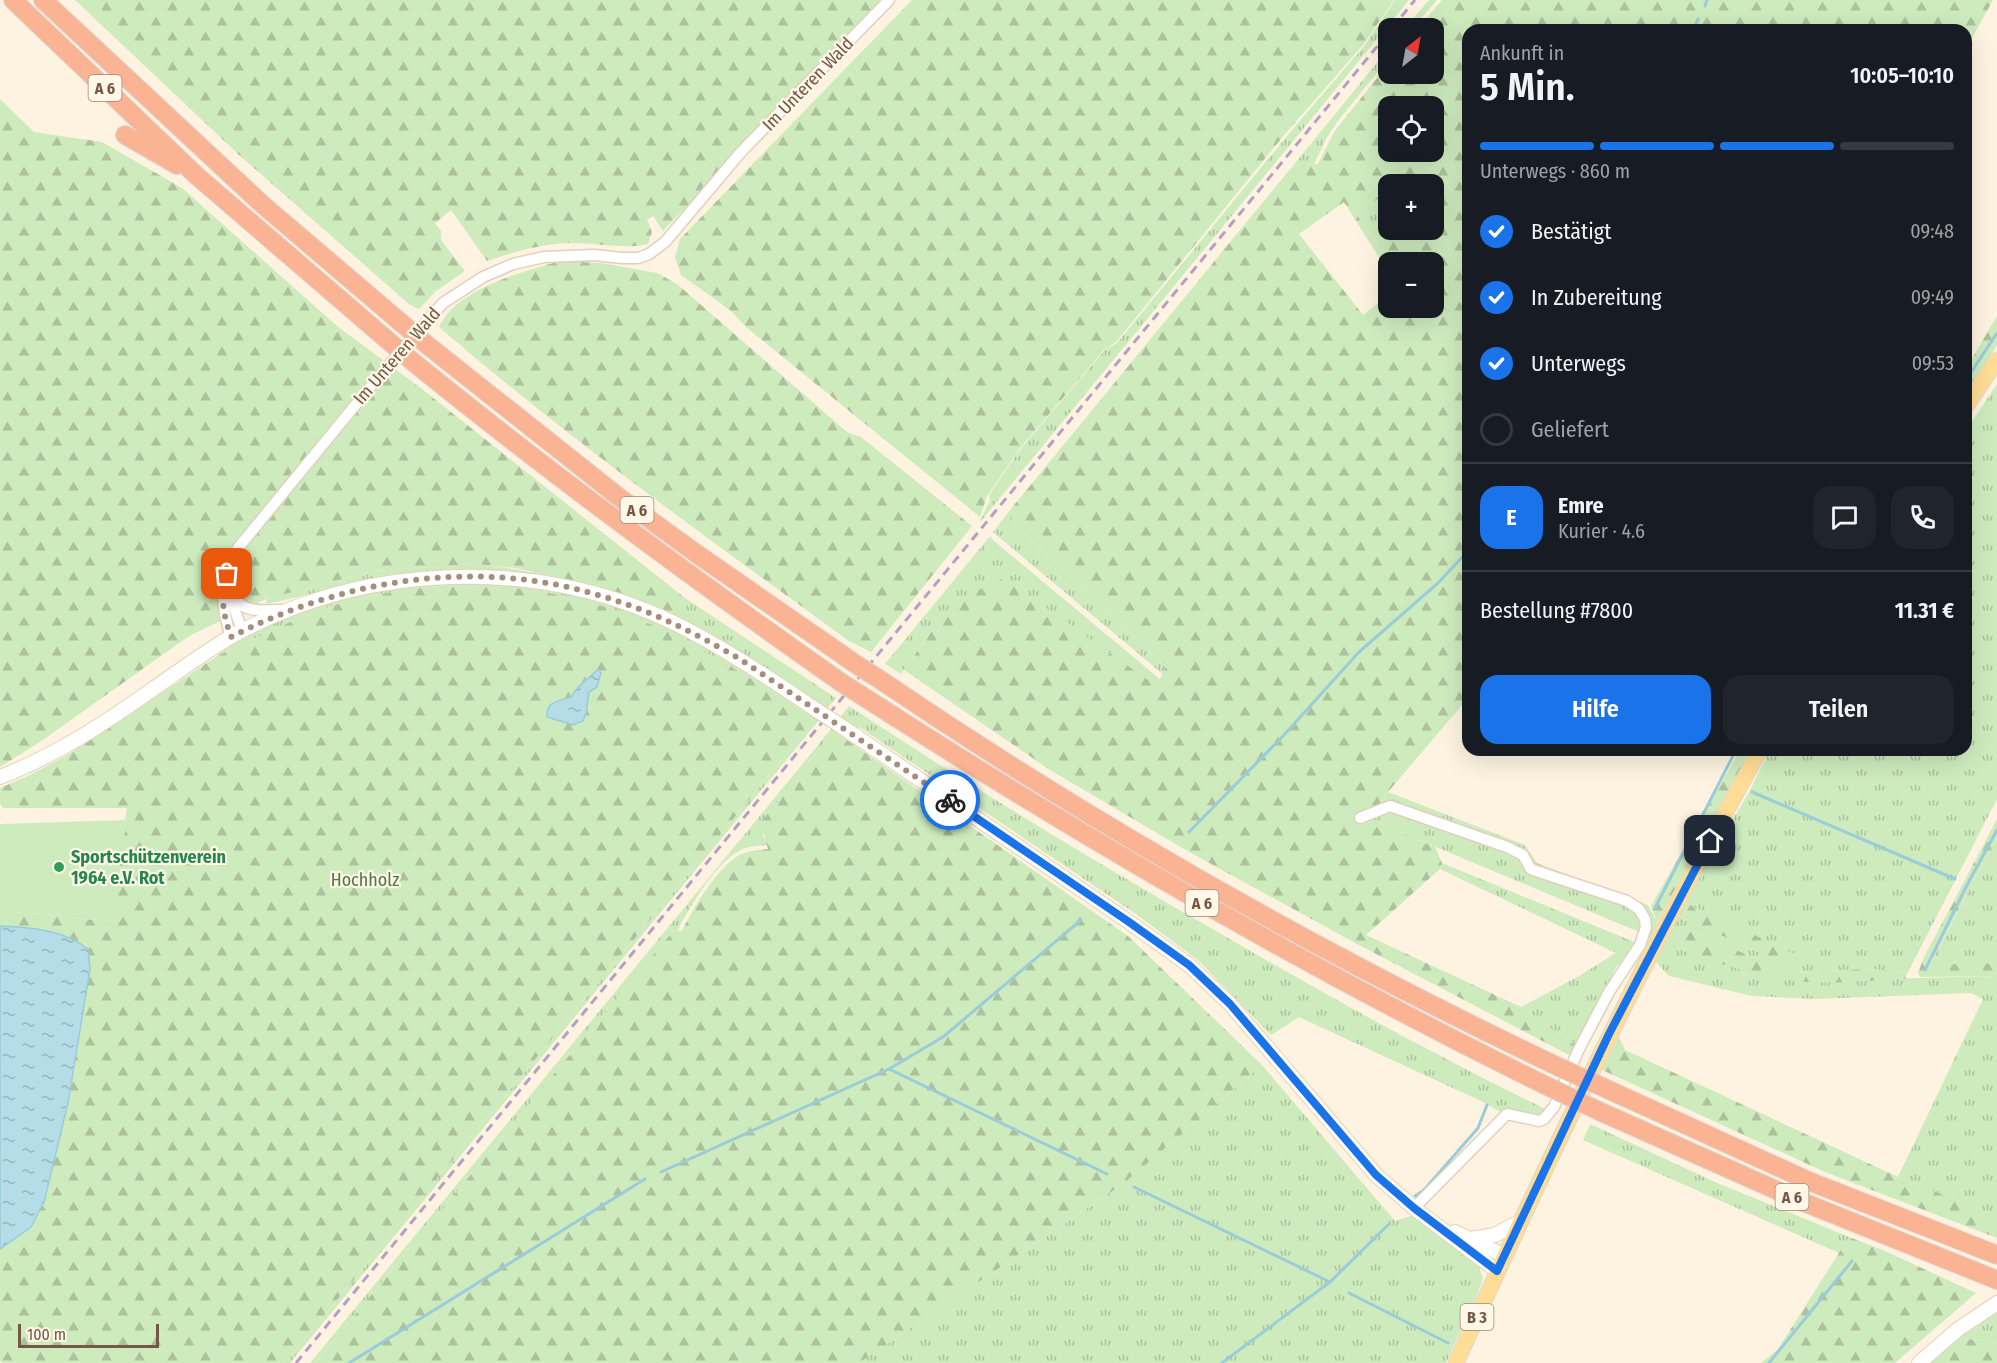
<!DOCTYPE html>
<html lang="de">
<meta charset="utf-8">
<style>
:root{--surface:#171b24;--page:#20242c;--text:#f1f3f6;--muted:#9ea1a6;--line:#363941;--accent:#1a73e8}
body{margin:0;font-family:"Fira Sans Condensed",sans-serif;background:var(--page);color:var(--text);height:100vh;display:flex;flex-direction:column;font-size:22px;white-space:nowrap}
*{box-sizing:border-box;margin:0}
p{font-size:20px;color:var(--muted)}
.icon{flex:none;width:33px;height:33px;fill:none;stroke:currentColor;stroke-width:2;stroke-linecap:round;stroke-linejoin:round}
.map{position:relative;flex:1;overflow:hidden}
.panel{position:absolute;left:1462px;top:24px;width:510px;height:732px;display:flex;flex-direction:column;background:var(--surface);border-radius:18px;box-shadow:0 6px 24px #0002}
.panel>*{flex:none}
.needle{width:39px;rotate:31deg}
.controls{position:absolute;left:1378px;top:18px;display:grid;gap:12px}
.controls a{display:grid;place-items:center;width:66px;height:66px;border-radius:12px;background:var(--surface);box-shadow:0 6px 24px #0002;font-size:30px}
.scale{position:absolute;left:18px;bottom:15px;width:141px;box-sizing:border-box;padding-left:6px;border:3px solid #755946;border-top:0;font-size:16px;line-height:21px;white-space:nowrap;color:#755946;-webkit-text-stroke:4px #fff7e7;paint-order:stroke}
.pin{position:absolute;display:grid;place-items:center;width:51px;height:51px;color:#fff;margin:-26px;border-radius:12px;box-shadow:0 3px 9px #0006}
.courier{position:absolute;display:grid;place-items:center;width:60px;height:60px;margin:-30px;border:4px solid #1a73e8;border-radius:50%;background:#fff;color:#222;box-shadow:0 2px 8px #0007}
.overview em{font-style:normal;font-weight:600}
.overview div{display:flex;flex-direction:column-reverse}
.overview{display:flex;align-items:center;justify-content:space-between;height:102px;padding:0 18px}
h1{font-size:39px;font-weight:600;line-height:45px}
.bar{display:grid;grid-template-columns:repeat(4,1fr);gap:9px 6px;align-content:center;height:72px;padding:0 18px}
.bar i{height:8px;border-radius:4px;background:var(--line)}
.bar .active{background:var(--accent)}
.bar p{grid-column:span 4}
.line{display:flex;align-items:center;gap:15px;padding:0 18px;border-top:2px solid var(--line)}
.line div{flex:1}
.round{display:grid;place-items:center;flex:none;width:63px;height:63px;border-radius:18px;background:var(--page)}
ol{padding:0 18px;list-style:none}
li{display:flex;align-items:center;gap:18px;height:66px}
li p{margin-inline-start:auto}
li .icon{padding:6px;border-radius:50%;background:var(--accent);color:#fff;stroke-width:4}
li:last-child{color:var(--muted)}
li i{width:33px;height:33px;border:3px solid var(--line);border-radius:50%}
.cta{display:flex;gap:12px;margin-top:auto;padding:12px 18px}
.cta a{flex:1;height:69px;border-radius:18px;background:var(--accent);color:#fff;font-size:24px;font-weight:600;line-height:69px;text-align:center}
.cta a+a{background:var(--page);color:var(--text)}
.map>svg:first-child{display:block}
.grass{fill:url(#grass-tufts);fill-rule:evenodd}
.forest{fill:url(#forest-firs);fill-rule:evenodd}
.pitch{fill:#ceebbe}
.water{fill:url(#water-ripples);stroke:#9accd9;stroke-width:1.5}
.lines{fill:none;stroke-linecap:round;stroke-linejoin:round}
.stream{stroke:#9accd9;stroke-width:3}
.street-casing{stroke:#e1d0bc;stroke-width:13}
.secondary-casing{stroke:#e7d1b9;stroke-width:16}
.primary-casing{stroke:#ded7d3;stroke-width:17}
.highway-casing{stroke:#ded7d3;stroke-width:20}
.street{stroke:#fff;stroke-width:10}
.secondary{stroke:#fff;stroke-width:14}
.primary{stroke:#ffdd95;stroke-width:15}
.highway{stroke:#fbb493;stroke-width:18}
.rail{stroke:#b69fc6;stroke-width:3;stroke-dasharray:9 6;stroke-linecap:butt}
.secondary-bridge-casing{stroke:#e7d1b9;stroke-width:16;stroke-linecap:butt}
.highway-bridge-casing{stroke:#ded7d3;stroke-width:20;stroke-linecap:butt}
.secondary-bridge{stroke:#fff;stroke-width:14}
.highway-bridge{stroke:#fbb493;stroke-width:18}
.done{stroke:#a58f7c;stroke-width:6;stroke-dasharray:0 10.8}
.route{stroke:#1a73e8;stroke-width:8}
.leisure-dot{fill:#2e9e5b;stroke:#fff7e7;stroke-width:2}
.labels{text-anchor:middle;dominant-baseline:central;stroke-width:4.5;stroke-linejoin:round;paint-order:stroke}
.shield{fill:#fff7e7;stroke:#9e8876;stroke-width:1.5}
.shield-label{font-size:16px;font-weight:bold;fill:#755946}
.street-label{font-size:18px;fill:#755946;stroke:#fff7e7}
.leisure-label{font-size:18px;font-weight:bold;fill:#27864d;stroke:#fff7e7;text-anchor:start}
.park-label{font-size:18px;fill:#4c7b3e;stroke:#fff7e7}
</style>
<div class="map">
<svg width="1997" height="1363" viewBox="0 0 1997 1363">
<defs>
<pattern id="grass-tufts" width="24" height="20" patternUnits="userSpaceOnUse" patternTransform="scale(1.5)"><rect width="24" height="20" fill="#ceebbe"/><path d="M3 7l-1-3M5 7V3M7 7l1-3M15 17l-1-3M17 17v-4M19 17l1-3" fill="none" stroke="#acc19c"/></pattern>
<pattern id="forest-firs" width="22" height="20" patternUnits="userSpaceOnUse" patternTransform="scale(1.5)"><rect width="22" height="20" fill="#ceebbe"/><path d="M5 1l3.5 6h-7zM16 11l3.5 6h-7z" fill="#acc19c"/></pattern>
<pattern id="water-ripples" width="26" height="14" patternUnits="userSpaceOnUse" patternTransform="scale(1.5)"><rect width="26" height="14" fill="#b4dde7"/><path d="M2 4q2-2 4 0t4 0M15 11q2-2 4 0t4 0" fill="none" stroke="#97b6bd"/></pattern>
</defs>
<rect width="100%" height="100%" fill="#fdf3e0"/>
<g class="grass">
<path d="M1395,0H1409L981,521L980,520L990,501L989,495L1022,447L1105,350L1117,343L1292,130L1365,45Z"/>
<path d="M1429,0H1437L1413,28H1405Z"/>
<path d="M1389,48V58L1338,121L1326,139L1314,164L1303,163L1291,168Z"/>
<path d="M1389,189V230H1402L1379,248L1357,215Z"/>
<path d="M1997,384V799L1908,972L1869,969L1821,971L1806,973L1785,971L1675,924L1799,981L1997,976V1216L1898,1177L1983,999L1971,993L1817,999L1752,996L1669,976L1653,959L1683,902L1748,794L1770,750H1966L1967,429ZM1690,905L1794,955L1787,965L1683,918Z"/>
<path d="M1010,510L1013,523L1166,666L1164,675L993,532Z"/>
<path d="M990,536L993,540L1160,679L1152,683L938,622L901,674L885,664Z"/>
<path d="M476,564C543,571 608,589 671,613L685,598L836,698L827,709L706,635L515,574L476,571L422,573L328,590L267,604L266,599L373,571Z"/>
<path d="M476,582C515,586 555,588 593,599C671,622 736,666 804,708L803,710L819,720L290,1363H285L814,721L800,709L732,668L663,630L476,584L424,587L378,595L334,605L288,623L219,655L217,652C266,624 319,600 375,590C407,583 443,584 476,582Z"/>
<path d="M849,706C967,784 1087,857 1209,927C1322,993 1437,1057 1556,1114L1541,1127L1509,1117L1483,1102L1299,1017L1271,1035L1199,961L1136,914L859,727L857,728L840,717Z"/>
<path d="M832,728L835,730L801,772L763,835L767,845C758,846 748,846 739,851C715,864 690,906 678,930H674L315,1363H310Z"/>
<path d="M1388,792L1525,845L1537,863L1648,905L1657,922L1651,937L1381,824L1371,818Z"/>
<path d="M1997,838V963L1929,966Z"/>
<path d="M1442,863L1637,943L1626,961L1617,966L1576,1046L1521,1007L1579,976L1616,953L1440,869Z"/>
<path d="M1262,1065L1395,1221L1414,1215L1478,1265L1483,1278L1478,1293L1446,1363H859L1123,1184Z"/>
<path d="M1590,1124L1715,1182L1849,1237L1839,1253L1583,1140Z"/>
<path d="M1997,1307V1343L1954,1337Z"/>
</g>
<g class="forest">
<path d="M75,0H882L663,231L653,216L647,220L652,232L648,244C622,250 596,242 569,243C540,244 514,252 487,261L451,210L435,223L441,231V240L465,271L436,291L419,309L410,305L238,154Z"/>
<path d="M912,0H1394L1363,45L1285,134L1116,342L1104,350L1021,447L987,496L980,517L747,328L731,311L681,275L675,257L680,239Z"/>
<path d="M1442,0H1993L1967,47L1966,30H1468V698L1388,792L1371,817L1381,824L1435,847L1442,863L1440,869L1366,935L1521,1007L1576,1046L1571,1056L1357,944L1191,853L1050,770L904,670L938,622L970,594L1004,578L1152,683L1160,679L1166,666L1013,523L1010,510L1291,168L1303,163L1318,164L1334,132L1389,63V74H1434V28H1418ZM1389,106H1434V152H1389ZM1389,184H1434V230H1402L1379,247L1357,215L1389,190ZM1344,202L1389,273V262H1434V308H1389V294L1363,315L1299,234Z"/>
<path d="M0,99L34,132L102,142L182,188L337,326L422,389L685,598L671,613L595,586L515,568L476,564L373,571L266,599L189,636L40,742L0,767Z"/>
<path d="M560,261L601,263L657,273L677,284L847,432L861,437L972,526L871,652L849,641C710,540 570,440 439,327C456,289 522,272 560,261Z"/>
<path d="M1997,316V345L1967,392V367Z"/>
<path d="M476,584C528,588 579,596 628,615C689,638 744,675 800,709L814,721L285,1363H2L0,1361V1249L31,1227L44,1202L68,1103L90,969L18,927L0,926V911L56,915L110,922L127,808H3L0,803V788L30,775L69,754L219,655L288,623L334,605L378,595L423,587ZM592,676L587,700L551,705C559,698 562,702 569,698C578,692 577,682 592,676Z"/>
<path d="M834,731L1128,936L1262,1065L1123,1184L859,1363H315L641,969L674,930L682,931C693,908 720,862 744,853C752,850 760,850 768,849L761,822Z"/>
<path d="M1740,750H1751L1657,922L1651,906Z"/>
<path d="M1997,819V838L1929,965L1997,963V976L1920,977L1918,973L1924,957Z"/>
<path d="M1690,905L1795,954L1787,965L1683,918Z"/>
<path d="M1675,924L1785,971L1806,973L1821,971L1869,969L1908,972L1905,979C1872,980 1831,985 1798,981C1752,975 1707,961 1664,943Z"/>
<path d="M1619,1037L1625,1050L1898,1177L1997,1216V1238L1825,1172L1602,1070Z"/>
<path d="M1849,1237L1883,1250L1976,1293L1895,1363H1761L1778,1349Z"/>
<path d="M1954,1337L1997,1343V1363H1926Z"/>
</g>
<path class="pitch" d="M127,820L110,922L56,915L0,911V824Z"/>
<g class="water">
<path d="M598,669L601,673L597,687L589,692L586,713L583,721L573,725L547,717C546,699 561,702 572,696C579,682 589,680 598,669Z"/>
<path d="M0,926C29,927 65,930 88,949L90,969L68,1103L44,1202L31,1227L0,1249Z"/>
</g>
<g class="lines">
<g class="stream">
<path d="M1705,6L1707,0"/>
<path d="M1694,30L1698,19"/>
<path d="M1966,380L1997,333"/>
<path d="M1752,792L1955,879"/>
<path d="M1189,832L1284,735L1359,652L1438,583L1468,551"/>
<path d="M1655,908L1736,750"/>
<path d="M1925,970L1967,885L1997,830"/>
<path d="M889,1069L1107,1174"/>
<path d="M661,1172L889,1069L943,1037L1081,920"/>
<path d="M1134,1187L1330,1282"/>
<path d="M1415,1196L1424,1190L1478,1128L1487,1105"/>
<path d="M1349,1293L1448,1343"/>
<path d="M349,1363L645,1179"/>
<path d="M1222,1363L1330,1282L1388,1225"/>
<path d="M1769,1363L1852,1261"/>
</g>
<g class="street-casing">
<g id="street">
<path d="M229,592C244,615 260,610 284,610"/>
<path d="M231,598L242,631"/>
<path d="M231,637C220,603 219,579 238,548L371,386L443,303L483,277L513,264L544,257L594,255L622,258H638L649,254L665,242L741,152L889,0"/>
<path d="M1360,818L1390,806L1507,847L1523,855L1530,868L1533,870L1627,901L1639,909L1645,919L1646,927L1640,945L1609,992L1578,1051L1554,1107L1544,1119L1539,1121L1507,1114L1414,1208"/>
</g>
</g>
<g class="secondary-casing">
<g id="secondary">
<path d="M841,726L1129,922L1189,965L1230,1004L1376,1175L1414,1208L1497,1271"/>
<path d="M0,777C55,756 105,723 153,689C179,671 205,652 232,636C365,563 534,557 670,621C722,646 770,679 818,711"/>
<path d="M1455,1232L1505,1256"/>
<path d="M1470,1239L1495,1235L1521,1221"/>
<path d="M1919,1363L1957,1330L1997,1303"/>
</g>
</g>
<g class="primary-casing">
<g id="primary">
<path d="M1966,406L1997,360"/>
<path d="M1456,1363C1550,1155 1648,949 1760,750"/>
</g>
</g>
<g class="highway-casing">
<g id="highway">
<path d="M13,0L197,176L385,338"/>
<path d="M43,0L263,205L399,321"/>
<path d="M125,135L177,165"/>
<path d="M426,344L620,498L697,554L857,665"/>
<path d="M412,361C551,474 695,580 842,683"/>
<path d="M879,679C1095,826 1325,956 1561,1068"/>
<path d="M864,697C1086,840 1314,972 1551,1088"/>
<path d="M1609,1090L1811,1182L1997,1255"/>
<path d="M1599,1111L1803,1202L1997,1280"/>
</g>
</g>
<use href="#street" class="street"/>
<use href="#secondary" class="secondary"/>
<use href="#primary" class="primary"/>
<use href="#highway" class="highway"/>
<g class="rail">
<path d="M1392,28L1415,0"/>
<path d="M296,1363L1389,32"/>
</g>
<g class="secondary-bridge-casing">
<path id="secondary-bridge" d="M818,711L841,726"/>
</g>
<g class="highway-bridge-casing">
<g id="highway-bridge">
<path d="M399,321L426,344"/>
<path d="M385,338L412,361"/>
<path d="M857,665L879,679"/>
<path d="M842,683L864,697"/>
<path d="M1561,1068L1609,1090"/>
<path d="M1551,1088L1599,1111"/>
</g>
</g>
<use href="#secondary-bridge" class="secondary-bridge"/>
<use href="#highway-bridge" class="highway-bridge"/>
</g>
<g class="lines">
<path class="done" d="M227,574C220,599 223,613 231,637C342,580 473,558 594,594C646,608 693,632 740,659L950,800"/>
<path class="route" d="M950,800L1129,922L1189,965L1230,1004L1376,1175L1414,1208L1497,1271L1609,1034L1710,841"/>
</g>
<circle class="leisure-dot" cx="59" cy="867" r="6"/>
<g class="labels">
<g class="shield">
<rect x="88.5" y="75" width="33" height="26" rx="4.5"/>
<rect x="620.5" y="497" width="33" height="26" rx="4.5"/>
<rect x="1185.5" y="890" width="33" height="26" rx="4.5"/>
<rect x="1775.5" y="1184" width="33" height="26" rx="4.5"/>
<rect x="1460.5" y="1304" width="33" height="26" rx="4.5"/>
</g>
<g class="shield-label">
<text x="105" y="88">A 6</text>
<text x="637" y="510">A 6</text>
<text x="1202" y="903">A 6</text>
<text x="1792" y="1197">A 6</text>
<text x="1477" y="1317">B 3</text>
</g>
<g class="street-label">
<text transform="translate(808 84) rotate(-46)">Im Unteren Wald</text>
<text transform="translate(397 356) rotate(-49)">Im Unteren Wald</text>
</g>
<g class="leisure-label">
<text x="71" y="857">Sportschützenverein<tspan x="71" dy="21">1964 e.V. Rot</tspan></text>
</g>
<g class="park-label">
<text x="365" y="880">Hochholz</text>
</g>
</g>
</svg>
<div class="controls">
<a><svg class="needle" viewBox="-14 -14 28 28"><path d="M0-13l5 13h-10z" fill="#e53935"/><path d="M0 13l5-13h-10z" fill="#9ea1a6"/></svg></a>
<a><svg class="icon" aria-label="locate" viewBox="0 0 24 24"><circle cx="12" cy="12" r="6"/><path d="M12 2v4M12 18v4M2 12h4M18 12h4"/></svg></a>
<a>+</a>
<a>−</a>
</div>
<div class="scale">100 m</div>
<div class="pin" style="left:227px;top:574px;background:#ea580c"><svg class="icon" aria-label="bag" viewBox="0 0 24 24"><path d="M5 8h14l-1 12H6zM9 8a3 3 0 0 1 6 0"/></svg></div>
<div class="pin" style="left:1710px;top:841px;background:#1f2937"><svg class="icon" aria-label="home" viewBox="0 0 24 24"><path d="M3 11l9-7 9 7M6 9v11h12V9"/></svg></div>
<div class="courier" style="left:950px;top:800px"><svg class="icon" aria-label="bike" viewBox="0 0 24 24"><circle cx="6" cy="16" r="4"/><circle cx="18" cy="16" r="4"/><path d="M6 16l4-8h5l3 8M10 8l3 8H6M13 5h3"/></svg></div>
<section class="panel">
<div class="overview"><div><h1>5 Min.</h1><p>Ankunft in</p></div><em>10:05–10:10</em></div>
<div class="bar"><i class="active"></i><i class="active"></i><i class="active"></i><i></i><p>Unterwegs · 860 m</p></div>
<ol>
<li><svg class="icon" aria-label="check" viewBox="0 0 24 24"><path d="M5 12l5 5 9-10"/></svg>Bestätigt<p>09:48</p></li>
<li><svg class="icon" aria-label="check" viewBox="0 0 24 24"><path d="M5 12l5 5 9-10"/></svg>In Zubereitung<p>09:49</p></li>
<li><svg class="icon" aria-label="check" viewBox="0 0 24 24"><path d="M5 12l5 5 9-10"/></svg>Unterwegs<p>09:53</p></li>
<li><i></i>Geliefert</li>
</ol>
<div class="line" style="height:108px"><b class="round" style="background:var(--accent);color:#fff">E</b><div><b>Emre</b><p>Kurier · 4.6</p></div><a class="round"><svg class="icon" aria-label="chat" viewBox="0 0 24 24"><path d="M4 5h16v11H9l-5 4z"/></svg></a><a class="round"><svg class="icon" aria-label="phone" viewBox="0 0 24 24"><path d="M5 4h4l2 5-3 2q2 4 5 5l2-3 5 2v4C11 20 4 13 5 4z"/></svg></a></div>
<div class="line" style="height:78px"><div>Bestellung #7800</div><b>11.31 €</b></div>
<div class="cta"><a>Hilfe</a><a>Teilen</a></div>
</section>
</div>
